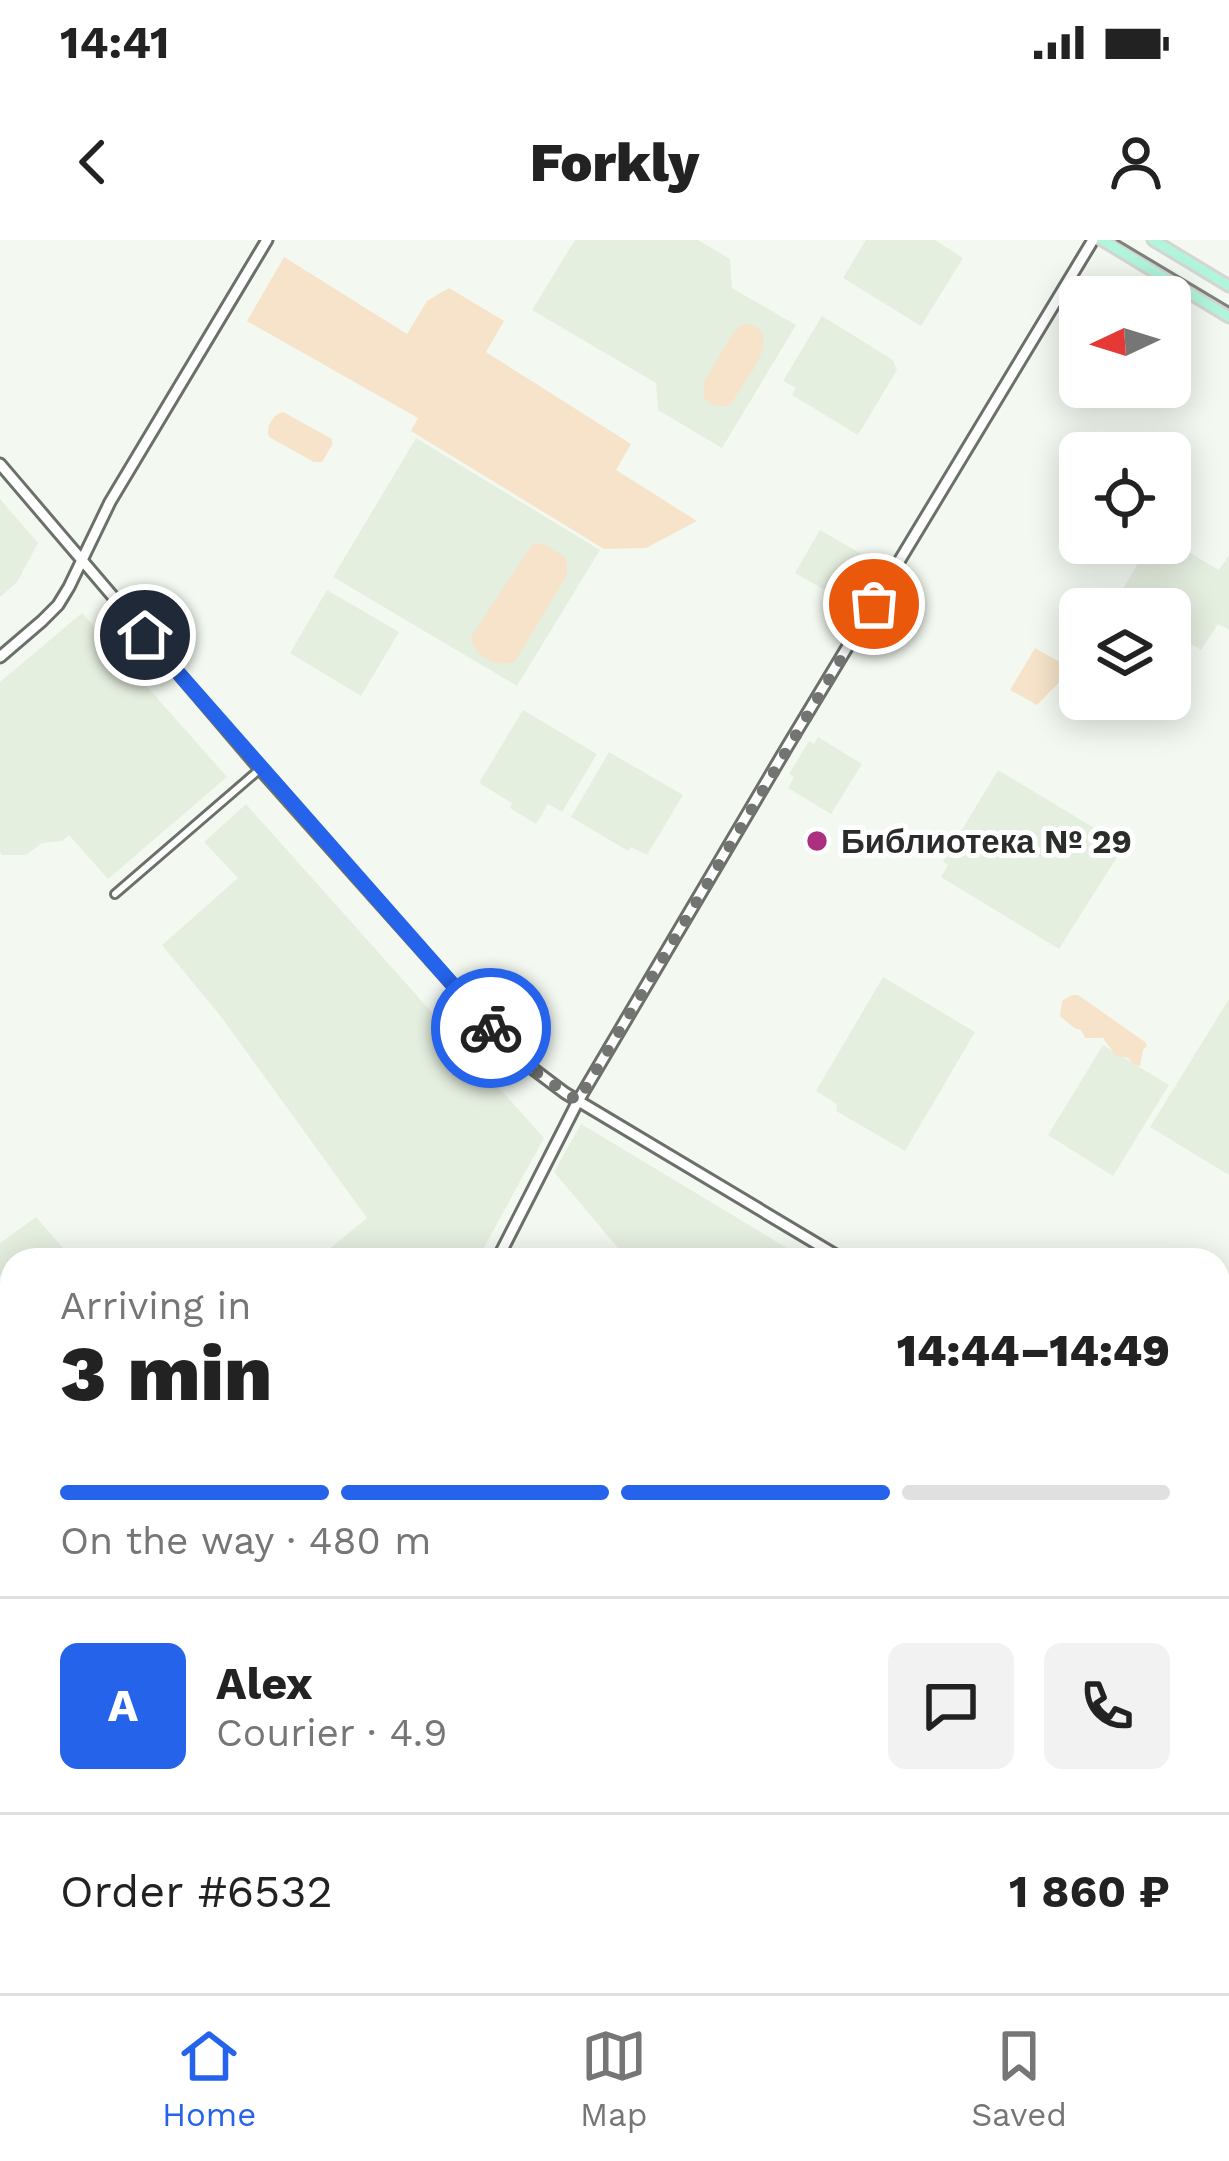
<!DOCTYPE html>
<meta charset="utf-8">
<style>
:root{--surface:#fff;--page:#f2f2f2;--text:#222;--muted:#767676;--line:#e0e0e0;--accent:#2563eb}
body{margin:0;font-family:"Work Sans",sans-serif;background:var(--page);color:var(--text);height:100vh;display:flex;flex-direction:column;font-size:45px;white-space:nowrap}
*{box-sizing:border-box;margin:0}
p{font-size:39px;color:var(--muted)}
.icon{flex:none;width:66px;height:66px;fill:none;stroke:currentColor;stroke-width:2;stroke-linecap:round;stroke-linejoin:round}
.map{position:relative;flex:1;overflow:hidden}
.side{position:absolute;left:0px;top:1008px;width:1230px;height:747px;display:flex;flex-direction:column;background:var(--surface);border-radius:36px 36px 0 0;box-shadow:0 6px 30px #0003}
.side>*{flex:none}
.needle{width:78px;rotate:266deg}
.tools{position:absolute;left:1059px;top:36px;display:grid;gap:24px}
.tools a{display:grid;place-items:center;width:132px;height:132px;border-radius:18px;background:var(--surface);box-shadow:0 6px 30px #0003;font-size:60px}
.pin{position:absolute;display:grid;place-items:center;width:102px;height:102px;color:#fff;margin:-51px;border:6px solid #fff;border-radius:50%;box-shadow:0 3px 12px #0007}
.courier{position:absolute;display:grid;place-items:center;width:120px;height:120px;margin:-60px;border:9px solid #2563eb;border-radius:50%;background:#fff;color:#222;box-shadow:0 3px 15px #0007}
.overview em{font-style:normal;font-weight:800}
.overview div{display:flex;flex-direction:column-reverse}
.overview{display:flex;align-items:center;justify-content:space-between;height:204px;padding:0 60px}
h1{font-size:78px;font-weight:800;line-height:90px}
.bar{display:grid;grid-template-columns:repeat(4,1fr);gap:18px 12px;align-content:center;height:144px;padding:0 60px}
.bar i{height:15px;border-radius:9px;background:var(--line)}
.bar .active{background:var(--accent)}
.bar p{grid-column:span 4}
.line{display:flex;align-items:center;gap:30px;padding:0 60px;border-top:3px solid var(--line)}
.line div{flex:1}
.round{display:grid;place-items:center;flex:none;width:126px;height:126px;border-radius:18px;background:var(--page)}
.status{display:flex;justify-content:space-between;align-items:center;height:84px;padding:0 60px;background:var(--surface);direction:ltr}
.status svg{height:33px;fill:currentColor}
header{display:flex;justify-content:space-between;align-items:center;height:156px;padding:0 60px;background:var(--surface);font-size:54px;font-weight:800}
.dock{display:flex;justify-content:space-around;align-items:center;height:168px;border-top:3px solid var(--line);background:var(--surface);font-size:33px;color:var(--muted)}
.dock a{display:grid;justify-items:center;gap:6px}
.dock .active{color:var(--accent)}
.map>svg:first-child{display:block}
.built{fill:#e5efe0}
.green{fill:#f6e3c9}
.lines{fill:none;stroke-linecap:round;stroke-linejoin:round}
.street-casing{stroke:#6b7069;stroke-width:12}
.secondary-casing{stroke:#6b7069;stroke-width:15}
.primary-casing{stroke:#d5d5d4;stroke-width:15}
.street{stroke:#fff;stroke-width:6}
.secondary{stroke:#fff;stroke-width:9}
.primary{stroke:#b1f6dc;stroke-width:9}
.tram{stroke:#7e817c;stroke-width:3}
.done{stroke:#717470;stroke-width:12;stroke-dasharray:0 21.6}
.route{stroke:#2563eb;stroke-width:15}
.poi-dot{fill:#ad3080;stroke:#fff;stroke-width:4.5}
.labels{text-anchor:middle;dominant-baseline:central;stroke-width:10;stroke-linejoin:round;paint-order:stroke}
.poi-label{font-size:33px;font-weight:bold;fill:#2b2d2a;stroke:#fff;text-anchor:start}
</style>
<div class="status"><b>14:41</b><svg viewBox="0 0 49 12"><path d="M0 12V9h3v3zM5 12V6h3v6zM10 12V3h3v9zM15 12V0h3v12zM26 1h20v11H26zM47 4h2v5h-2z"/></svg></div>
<header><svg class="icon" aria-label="back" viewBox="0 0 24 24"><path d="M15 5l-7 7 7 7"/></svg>Forkly<svg class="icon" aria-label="person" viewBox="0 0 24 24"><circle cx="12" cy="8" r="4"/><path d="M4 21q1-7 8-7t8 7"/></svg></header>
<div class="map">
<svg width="1229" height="1753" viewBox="0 0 1229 1753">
<rect width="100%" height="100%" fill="#f3f9f1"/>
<g class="built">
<path d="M575,0H698L730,19L732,48L796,85L722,208L658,170L656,143L532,70Z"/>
<path d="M866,0H935L963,18L921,86L843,38Z"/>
<path d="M822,76L893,120L897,130L858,195L792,155L796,148L783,141Z"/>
<path d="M416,198L600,310L517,446L333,337Z"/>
<path d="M0,259L38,303L17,342L0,357Z"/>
<path d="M820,290L865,316L840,359L795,333Z"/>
<path d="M1170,301L1219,330L1229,315V390L1218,384L1201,410L1170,391V369H1134L1117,359L1150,303H1170Z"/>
<path d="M327,350L399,392L361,456L290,413Z"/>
<path d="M82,373L227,537L108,639L69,595L62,601L42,603L26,615H2L0,612V442Z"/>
<path d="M523,470L597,514L562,572L548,564L536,584L510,568L512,563L479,543Z"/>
<path d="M818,497L862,524L831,574L788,548L794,537L789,534L809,501L814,504Z"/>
<path d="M609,512L683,555L647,615L631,607L628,611L571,577Z"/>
<path d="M998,530L1124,606L1059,709L941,637L948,625L943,621Z"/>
<path d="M246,564L544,898L477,1020H316L367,978L222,778L162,705L238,638L204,602Z"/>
<path d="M883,737L975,792L905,911L836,871L837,864L816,851Z"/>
<path d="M1229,759V935L1150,887Z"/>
<path d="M1103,805L1169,845L1113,936L1048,895Z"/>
<path d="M581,884L807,1020H620L622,1013L554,932Z"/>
<path d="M36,977L73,1020H12V1047L0,1034V1003Z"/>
<path d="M1218,1166L1229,1169V1334L1218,1331Z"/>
</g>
<g class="green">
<path d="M284,17L407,94L427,61L449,48L504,81L486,112L631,204L616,230L697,281L646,308L604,309L411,191L418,178L247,81Z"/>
<path d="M749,84C785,95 745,140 733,161L727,166H714L704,158V142L732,94L741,85Z"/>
<path d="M283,172L332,199V205L322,222H314L269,197C265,188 273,174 283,172Z"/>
<path d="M533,303L544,304L566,318L567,335L516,420C500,431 473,416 471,397Z"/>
<path d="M1035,408L1072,429L1037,465L1010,450Z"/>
<path d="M1072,755H1078L1145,802L1147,806L1143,810L1140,826L1134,825L1128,818L1116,816L1103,798H1085L1081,790L1074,788L1060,776L1062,761Z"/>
<path d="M89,1743H612L617,1753H86L83,1746Z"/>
</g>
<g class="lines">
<g class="street-casing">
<g id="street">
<path d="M115,654L260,529"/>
<path d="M1218,1665L1229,1668"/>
<path d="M1218,1712L1229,1715"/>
<path d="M630,1743L635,1753"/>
<path d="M993,1753L1000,1743"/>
</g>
</g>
<g class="secondary-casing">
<g id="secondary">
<path d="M0,224L260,529L517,817L565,853L844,1020"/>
<path d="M0,417L42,381L58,365L69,347L110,262L267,0"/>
<path d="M497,1020L578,861L787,507L1093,0"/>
<path d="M1218,1147L1229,1150"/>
<path d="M1218,1570L1229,1542"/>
<path d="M1218,1605L1229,1577"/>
<path d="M11,1753L28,1743"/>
<path d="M1147,1753L1150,1743"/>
<path d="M1161,1753L1165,1743"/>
</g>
</g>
<g class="primary-casing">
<g id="primary">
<path d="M1102,0L1229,77"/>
<path d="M1153,0L1229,46"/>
</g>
</g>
<use href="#street" class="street"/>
<use href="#secondary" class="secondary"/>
<use href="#primary" class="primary"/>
<path class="tram" d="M1117,0L1229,67"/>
</g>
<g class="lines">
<path class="done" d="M491,788L527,826L578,861L874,364"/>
<path class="route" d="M145,395L491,788"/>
</g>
<circle class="poi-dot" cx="817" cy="601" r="12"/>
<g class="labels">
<g class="poi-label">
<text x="841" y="601">Библиотека № 29</text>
</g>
</g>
</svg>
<div class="tools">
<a><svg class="needle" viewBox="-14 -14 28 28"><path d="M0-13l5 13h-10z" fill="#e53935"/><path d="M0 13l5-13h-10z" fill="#767676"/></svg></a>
<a><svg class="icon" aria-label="locate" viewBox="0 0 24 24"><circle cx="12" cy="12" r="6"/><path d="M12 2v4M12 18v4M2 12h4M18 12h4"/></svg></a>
<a><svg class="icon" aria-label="layers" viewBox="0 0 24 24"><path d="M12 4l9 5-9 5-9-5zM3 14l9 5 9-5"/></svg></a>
</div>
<div class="pin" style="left:874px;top:364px;background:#ea580c"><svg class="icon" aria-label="bag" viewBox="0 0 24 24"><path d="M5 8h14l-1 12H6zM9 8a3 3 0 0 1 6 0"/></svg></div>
<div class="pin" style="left:145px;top:395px;background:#1f2937"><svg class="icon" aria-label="home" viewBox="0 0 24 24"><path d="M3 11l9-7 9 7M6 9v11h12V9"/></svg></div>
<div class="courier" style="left:491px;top:788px"><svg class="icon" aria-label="bike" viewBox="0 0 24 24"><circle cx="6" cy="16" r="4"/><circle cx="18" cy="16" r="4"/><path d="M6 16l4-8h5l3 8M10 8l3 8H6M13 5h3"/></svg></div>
<section class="side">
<div class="overview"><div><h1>3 min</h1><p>Arriving in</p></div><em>14:44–14:49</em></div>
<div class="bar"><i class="active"></i><i class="active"></i><i class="active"></i><i></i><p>On the way · 480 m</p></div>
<div class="line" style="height:216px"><b class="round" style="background:var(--accent);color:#fff">A</b><div><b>Alex</b><p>Courier · 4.9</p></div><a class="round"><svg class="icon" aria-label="chat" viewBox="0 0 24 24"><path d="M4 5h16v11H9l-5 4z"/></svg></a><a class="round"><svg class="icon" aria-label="phone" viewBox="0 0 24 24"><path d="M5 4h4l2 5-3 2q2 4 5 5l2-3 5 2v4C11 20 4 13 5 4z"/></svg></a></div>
<div class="line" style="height:156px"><div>Order #6532</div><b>1 860 ₽</b></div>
</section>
</div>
<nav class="dock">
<a class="active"><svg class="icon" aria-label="home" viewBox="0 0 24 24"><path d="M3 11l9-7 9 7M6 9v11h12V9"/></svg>Home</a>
<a><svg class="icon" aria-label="map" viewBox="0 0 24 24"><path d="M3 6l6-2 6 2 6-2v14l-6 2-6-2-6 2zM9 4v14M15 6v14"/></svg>Map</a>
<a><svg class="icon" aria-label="saved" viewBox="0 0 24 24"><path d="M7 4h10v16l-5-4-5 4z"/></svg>Saved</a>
</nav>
